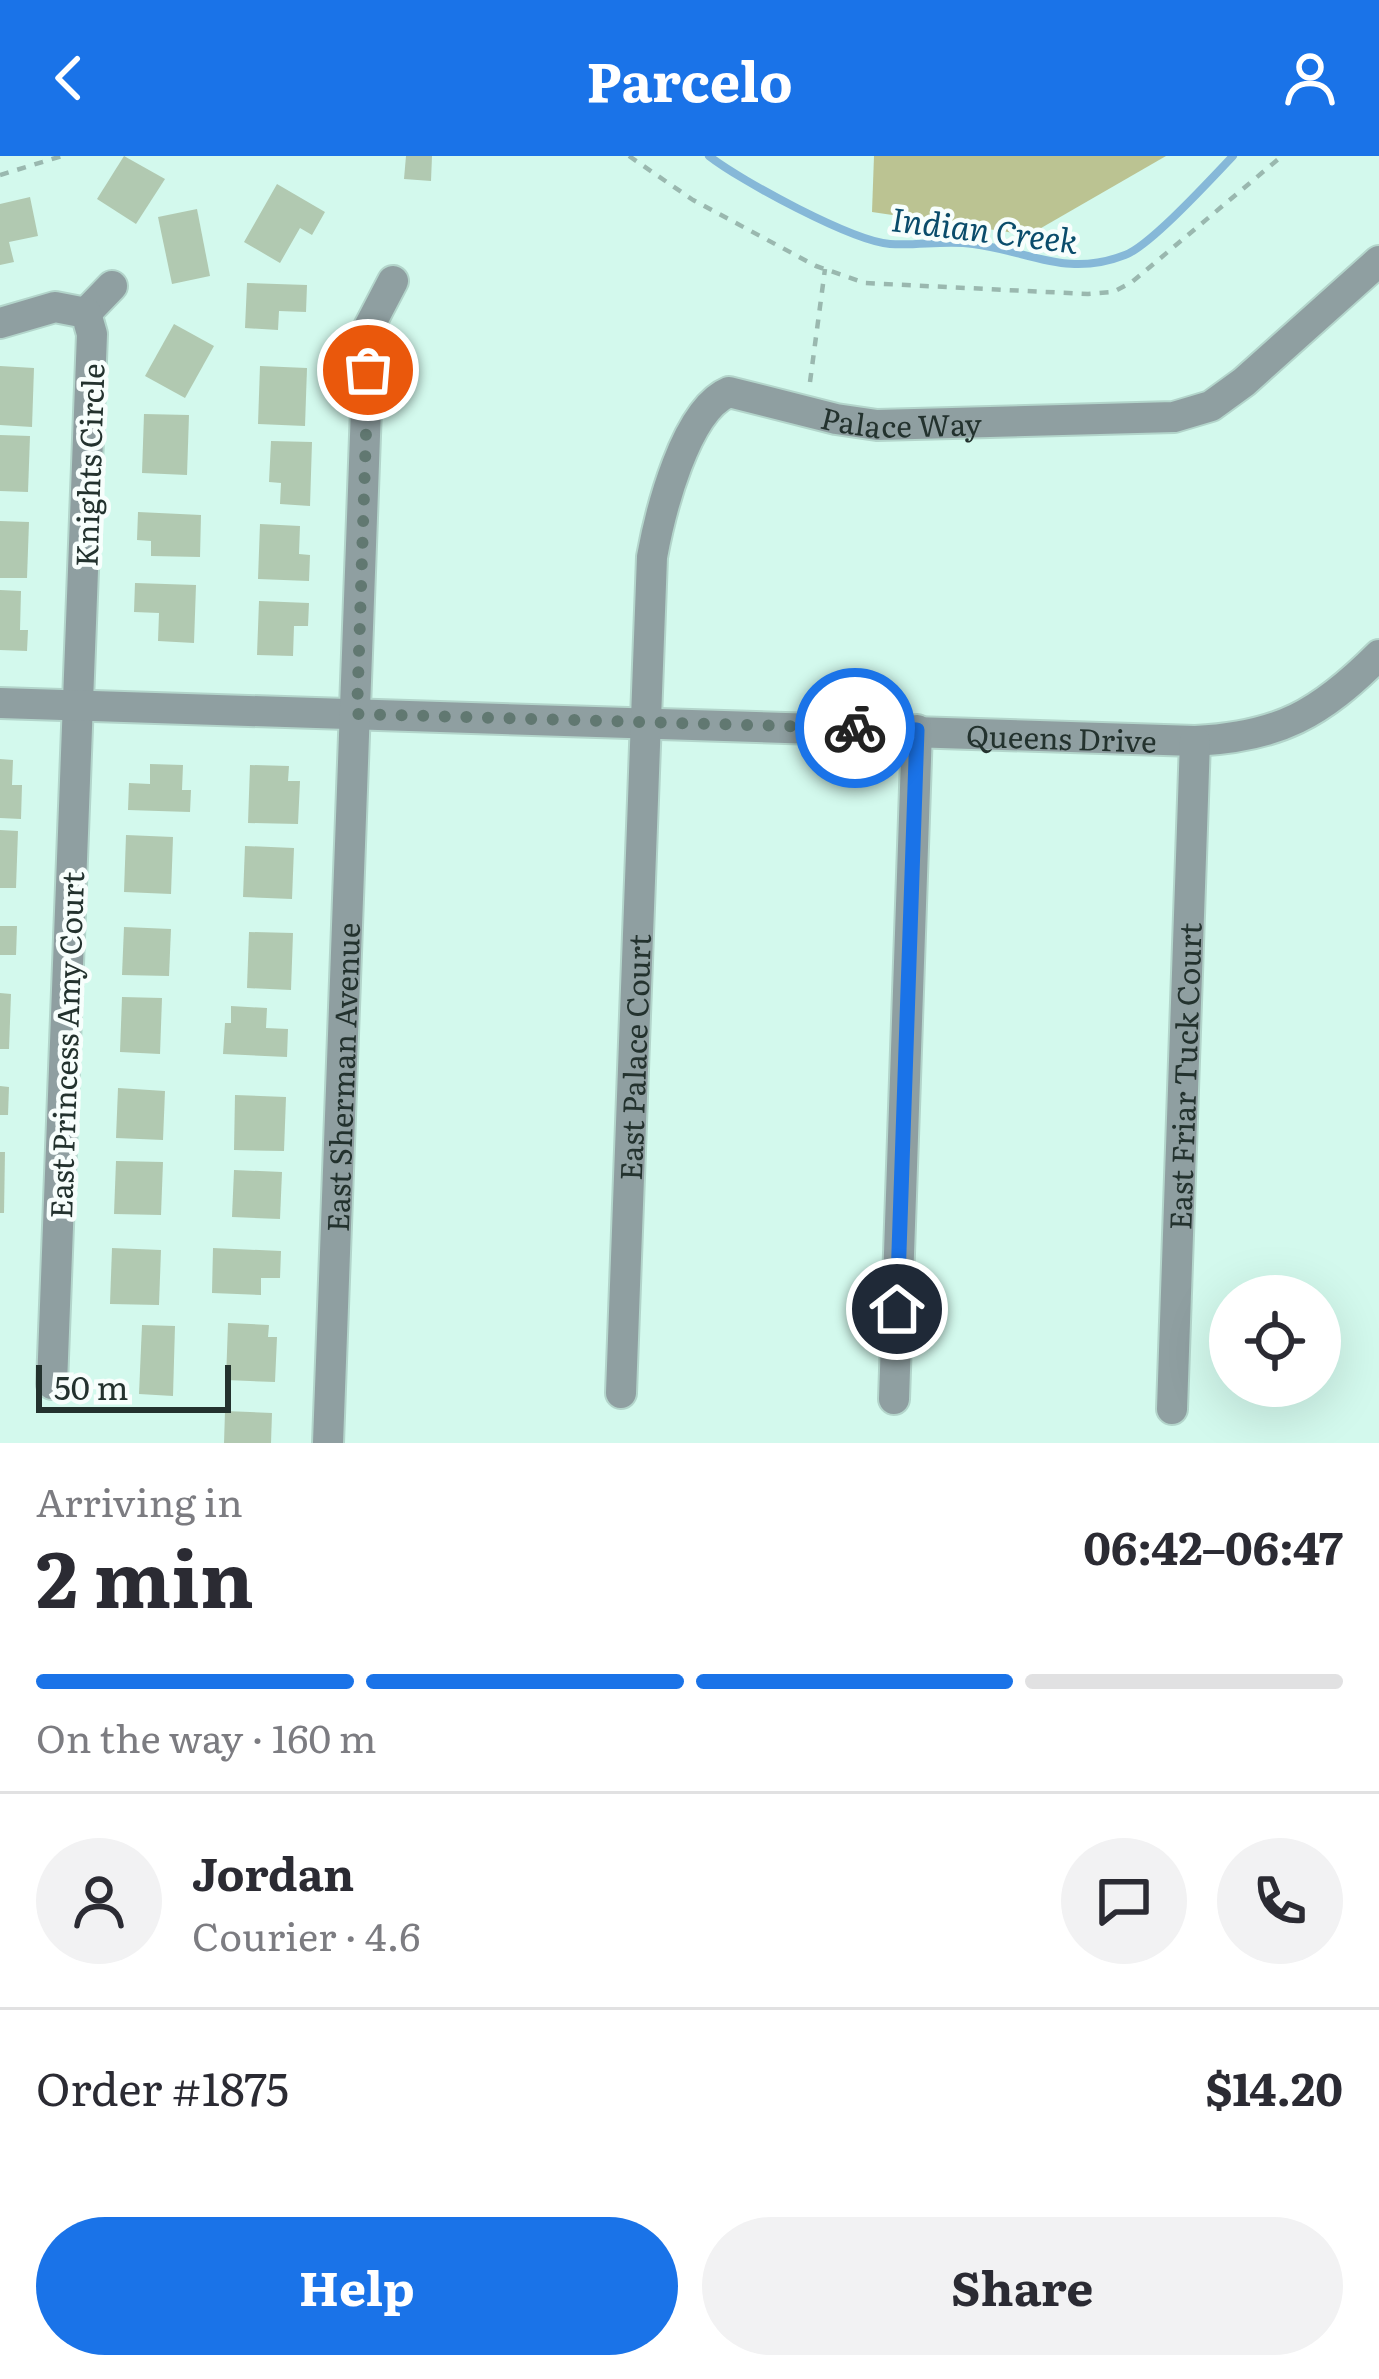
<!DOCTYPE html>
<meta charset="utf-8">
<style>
:root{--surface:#fff;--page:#f2f2f3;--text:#2b2b33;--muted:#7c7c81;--line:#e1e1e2;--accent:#1a73e8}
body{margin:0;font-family:Literata,serif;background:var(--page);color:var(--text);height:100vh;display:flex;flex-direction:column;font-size:45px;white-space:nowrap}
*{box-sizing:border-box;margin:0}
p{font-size:39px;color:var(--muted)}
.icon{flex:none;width:66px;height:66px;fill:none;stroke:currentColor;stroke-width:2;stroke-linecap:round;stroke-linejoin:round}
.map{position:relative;height:1287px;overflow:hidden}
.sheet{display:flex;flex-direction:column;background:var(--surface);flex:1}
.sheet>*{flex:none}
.controls{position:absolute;left:1209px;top:1119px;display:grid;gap:24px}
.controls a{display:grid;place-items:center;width:132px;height:132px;border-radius:50%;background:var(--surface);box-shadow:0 12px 48px #0002;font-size:60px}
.scale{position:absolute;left:36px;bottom:30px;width:195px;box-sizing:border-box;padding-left:12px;border:6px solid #23322e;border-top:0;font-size:33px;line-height:42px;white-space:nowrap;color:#23322e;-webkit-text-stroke:9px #f7fefc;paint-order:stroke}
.pin{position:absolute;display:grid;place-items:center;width:102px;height:102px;color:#fff;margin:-51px;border:6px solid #fff;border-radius:50%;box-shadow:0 3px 12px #0007}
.courier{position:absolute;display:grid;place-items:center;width:120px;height:120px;margin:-60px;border:9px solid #1a73e8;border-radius:50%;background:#fff;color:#222;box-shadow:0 3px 15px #0007}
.overview em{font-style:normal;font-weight:700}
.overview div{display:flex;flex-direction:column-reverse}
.overview{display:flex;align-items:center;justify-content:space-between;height:204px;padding:0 36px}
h1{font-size:78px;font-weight:700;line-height:90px}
.bar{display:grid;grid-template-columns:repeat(4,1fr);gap:18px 12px;align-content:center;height:144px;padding:0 36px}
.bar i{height:15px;border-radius:9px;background:var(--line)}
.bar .active{background:var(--accent)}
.bar p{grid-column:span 4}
.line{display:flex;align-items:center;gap:30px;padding:0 36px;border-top:3px solid var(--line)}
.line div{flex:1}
.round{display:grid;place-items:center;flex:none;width:126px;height:126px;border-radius:63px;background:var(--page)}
.button{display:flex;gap:24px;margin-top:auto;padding:24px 36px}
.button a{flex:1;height:138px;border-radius:72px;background:var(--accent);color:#fff;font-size:48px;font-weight:700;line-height:138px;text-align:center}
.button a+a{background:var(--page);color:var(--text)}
header{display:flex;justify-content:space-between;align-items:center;height:156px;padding:0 36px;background:var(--accent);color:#fff;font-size:54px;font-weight:700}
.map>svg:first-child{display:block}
.green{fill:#bbc392}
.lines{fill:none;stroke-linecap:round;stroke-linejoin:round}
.stream{stroke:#86b8d8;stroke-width:8}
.building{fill:#b1c9b1}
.minor-casing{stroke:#b3d5cb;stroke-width:34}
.path{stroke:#9ab8af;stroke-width:4.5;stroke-dasharray:9 9;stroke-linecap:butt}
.minor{stroke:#8f9fa1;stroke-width:30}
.done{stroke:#617871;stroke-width:12;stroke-dasharray:0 21.6}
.route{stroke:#1a73e8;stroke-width:15}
.labels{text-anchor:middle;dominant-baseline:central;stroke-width:9;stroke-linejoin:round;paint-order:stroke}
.street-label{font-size:30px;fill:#23322e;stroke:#f7fefc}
.water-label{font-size:33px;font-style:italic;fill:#0a4c6b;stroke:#f7fefc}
</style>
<header><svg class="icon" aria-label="back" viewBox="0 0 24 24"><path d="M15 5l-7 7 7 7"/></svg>Parcelo<svg class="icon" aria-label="person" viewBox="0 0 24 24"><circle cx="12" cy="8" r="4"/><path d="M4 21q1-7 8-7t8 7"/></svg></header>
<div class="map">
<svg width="1379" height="1287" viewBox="0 0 1379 1287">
<rect width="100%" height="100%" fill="#d3f9ed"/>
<path class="green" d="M874,0H1166L1029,79L872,56Z"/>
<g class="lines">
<path class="stream" d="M709,0C741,25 852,85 890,88C917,90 946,84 973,88C1030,95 1066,122 1125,99C1150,90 1212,22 1233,0"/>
</g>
<g class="building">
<path d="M124,0L165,23L136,68L97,43Z"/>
<path d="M406,0H432L431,25L404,23Z"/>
<path d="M277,28L325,56L312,79L300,72L280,107L244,86Z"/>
<path d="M30,41L38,80L9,86L14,106L0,109V48Z"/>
<path d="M197,53L210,120L172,128L158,61Z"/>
<path d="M247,127L307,129L306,156L279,155L278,174L245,172Z"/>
<path d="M174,168L214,190L185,242L145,220Z"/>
<path d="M0,210L34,212L32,271L0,269Z"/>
<path d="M260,210L307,212L305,270L258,268Z"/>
<path d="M144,258L189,259L187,319L142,317Z"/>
<path d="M0,279L30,280L28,336L0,335Z"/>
<path d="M271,285L312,286L310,350L280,348L281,327L269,326Z"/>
<path d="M138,356L201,359L200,401L151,400V385L137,384Z"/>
<path d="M0,365L29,366L27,422H0Z"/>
<path d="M260,368L300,370L299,398L310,399L309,425L258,423Z"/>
<path d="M135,427L196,429L194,487L158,485L159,457L134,456Z"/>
<path d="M0,434L21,435L20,474H28L27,495L0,494Z"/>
<path d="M259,445L309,447L308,470H294L293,500L257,499Z"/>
<path d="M0,603L13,604L12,629H22L21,663L0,662Z"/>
<path d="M150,608L183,609L182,634H191L190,656L128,654L129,627L150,628Z"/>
<path d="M250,609L289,610L288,625H300L298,668L248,667Z"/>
<path d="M0,674L18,675L16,732H0Z"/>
<path d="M126,679L173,681L171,738L124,736Z"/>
<path d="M245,690L294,692L292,743L243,741Z"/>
<path d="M0,770H17L16,799H0Z"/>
<path d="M124,771L171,773L169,820L122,819Z"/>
<path d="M249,776L293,777L291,834L247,832Z"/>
<path d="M0,837L11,838L9,893H0Z"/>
<path d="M122,841L162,842L160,898L120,896Z"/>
<path d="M231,850L267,852L266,872L288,873L287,901L223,898L225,867H231Z"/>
<path d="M0,930L9,931L8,959H0Z"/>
<path d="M118,932L165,935L163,984L116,982Z"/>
<path d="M235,939L286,941L284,995L234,994Z"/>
<path d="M0,996H5L4,1057H0Z"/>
<path d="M116,1005L163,1006L161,1059L114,1058Z"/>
<path d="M234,1014L282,1016L280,1063L232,1061Z"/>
<path d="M112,1092L161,1094L159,1149L110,1148Z"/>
<path d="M213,1092L281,1095L280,1122H261V1139L212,1137Z"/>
<path d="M228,1167L269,1169L268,1181H277L275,1226L226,1224Z"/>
<path d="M142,1169L175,1170L173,1240L139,1238Z"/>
<path d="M225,1255L272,1257L271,1287H224Z"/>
</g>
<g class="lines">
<g class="minor-casing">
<g id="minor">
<path d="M86,157L112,130"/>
<path d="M0,167L55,151L86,157L92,178L52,1228"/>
<path id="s1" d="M0,547L1195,585C1279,581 1320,558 1379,499"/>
<path id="s2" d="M621,1237L652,401C660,357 685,254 729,236L836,263L877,269L1174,261L1211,250L1244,226L1379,105"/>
<path d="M894,1243L917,574"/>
<path id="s3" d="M1172,1253L1195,585"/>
<path id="s4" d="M328,1287L369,171L393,125"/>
</g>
</g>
<g class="path">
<path d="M629,0L693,44L816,110L865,127L1088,138L1113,136L1132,126L1282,0"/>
<path d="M0,19L62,0"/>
<path d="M810,226L825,113"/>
</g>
<use href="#minor" class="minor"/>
</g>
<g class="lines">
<path class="done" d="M368,214L357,558L855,572"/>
<path class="route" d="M855,572L917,574L897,1153"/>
</g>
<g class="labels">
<g class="street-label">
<text stroke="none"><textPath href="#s2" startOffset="1200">Palace Way</textPath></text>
<text transform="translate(88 309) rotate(-88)">Knights Circle</text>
<text stroke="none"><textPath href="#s1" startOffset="1062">Queens Drive</textPath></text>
<text transform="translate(65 889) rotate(-88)">East Princess Amy Court</text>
<text stroke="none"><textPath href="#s2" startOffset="336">East Palace Court</textPath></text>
<text stroke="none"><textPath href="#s3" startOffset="333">East Friar Tuck Court</textPath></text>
<text stroke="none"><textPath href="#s4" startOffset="366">East Sherman Avenue</textPath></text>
</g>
<g class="water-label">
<text transform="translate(985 72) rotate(7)">Indian Creek</text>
</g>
</g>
</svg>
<div class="controls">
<a><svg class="icon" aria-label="locate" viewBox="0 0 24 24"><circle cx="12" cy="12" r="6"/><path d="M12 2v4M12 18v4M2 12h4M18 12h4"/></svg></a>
</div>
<div class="scale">50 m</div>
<div class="pin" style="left:368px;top:214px;background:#ea580c"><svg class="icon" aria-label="bag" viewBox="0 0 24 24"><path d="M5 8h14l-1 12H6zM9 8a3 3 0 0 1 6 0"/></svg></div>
<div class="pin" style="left:897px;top:1153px;background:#1f2937"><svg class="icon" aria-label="home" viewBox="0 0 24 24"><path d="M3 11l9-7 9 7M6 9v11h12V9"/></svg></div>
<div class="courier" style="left:855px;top:572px"><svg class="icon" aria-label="bike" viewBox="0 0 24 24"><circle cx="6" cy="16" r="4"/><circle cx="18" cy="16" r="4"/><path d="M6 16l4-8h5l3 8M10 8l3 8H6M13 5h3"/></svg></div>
</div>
<section class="sheet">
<div class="overview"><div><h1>2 min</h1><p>Arriving in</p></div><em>06:42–06:47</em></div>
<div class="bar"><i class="active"></i><i class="active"></i><i class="active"></i><i></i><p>On the way · 160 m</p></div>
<div class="line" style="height:216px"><a class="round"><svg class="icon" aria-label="person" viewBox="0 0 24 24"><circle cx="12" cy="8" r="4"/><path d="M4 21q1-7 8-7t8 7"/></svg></a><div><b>Jordan</b><p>Courier · 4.6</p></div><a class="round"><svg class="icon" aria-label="chat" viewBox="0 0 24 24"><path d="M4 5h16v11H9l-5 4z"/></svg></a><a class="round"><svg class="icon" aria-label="phone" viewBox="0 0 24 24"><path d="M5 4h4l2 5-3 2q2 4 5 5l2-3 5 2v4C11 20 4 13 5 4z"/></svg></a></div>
<div class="line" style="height:156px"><div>Order #1875</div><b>$14.20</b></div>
<div class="button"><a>Help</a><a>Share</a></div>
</section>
